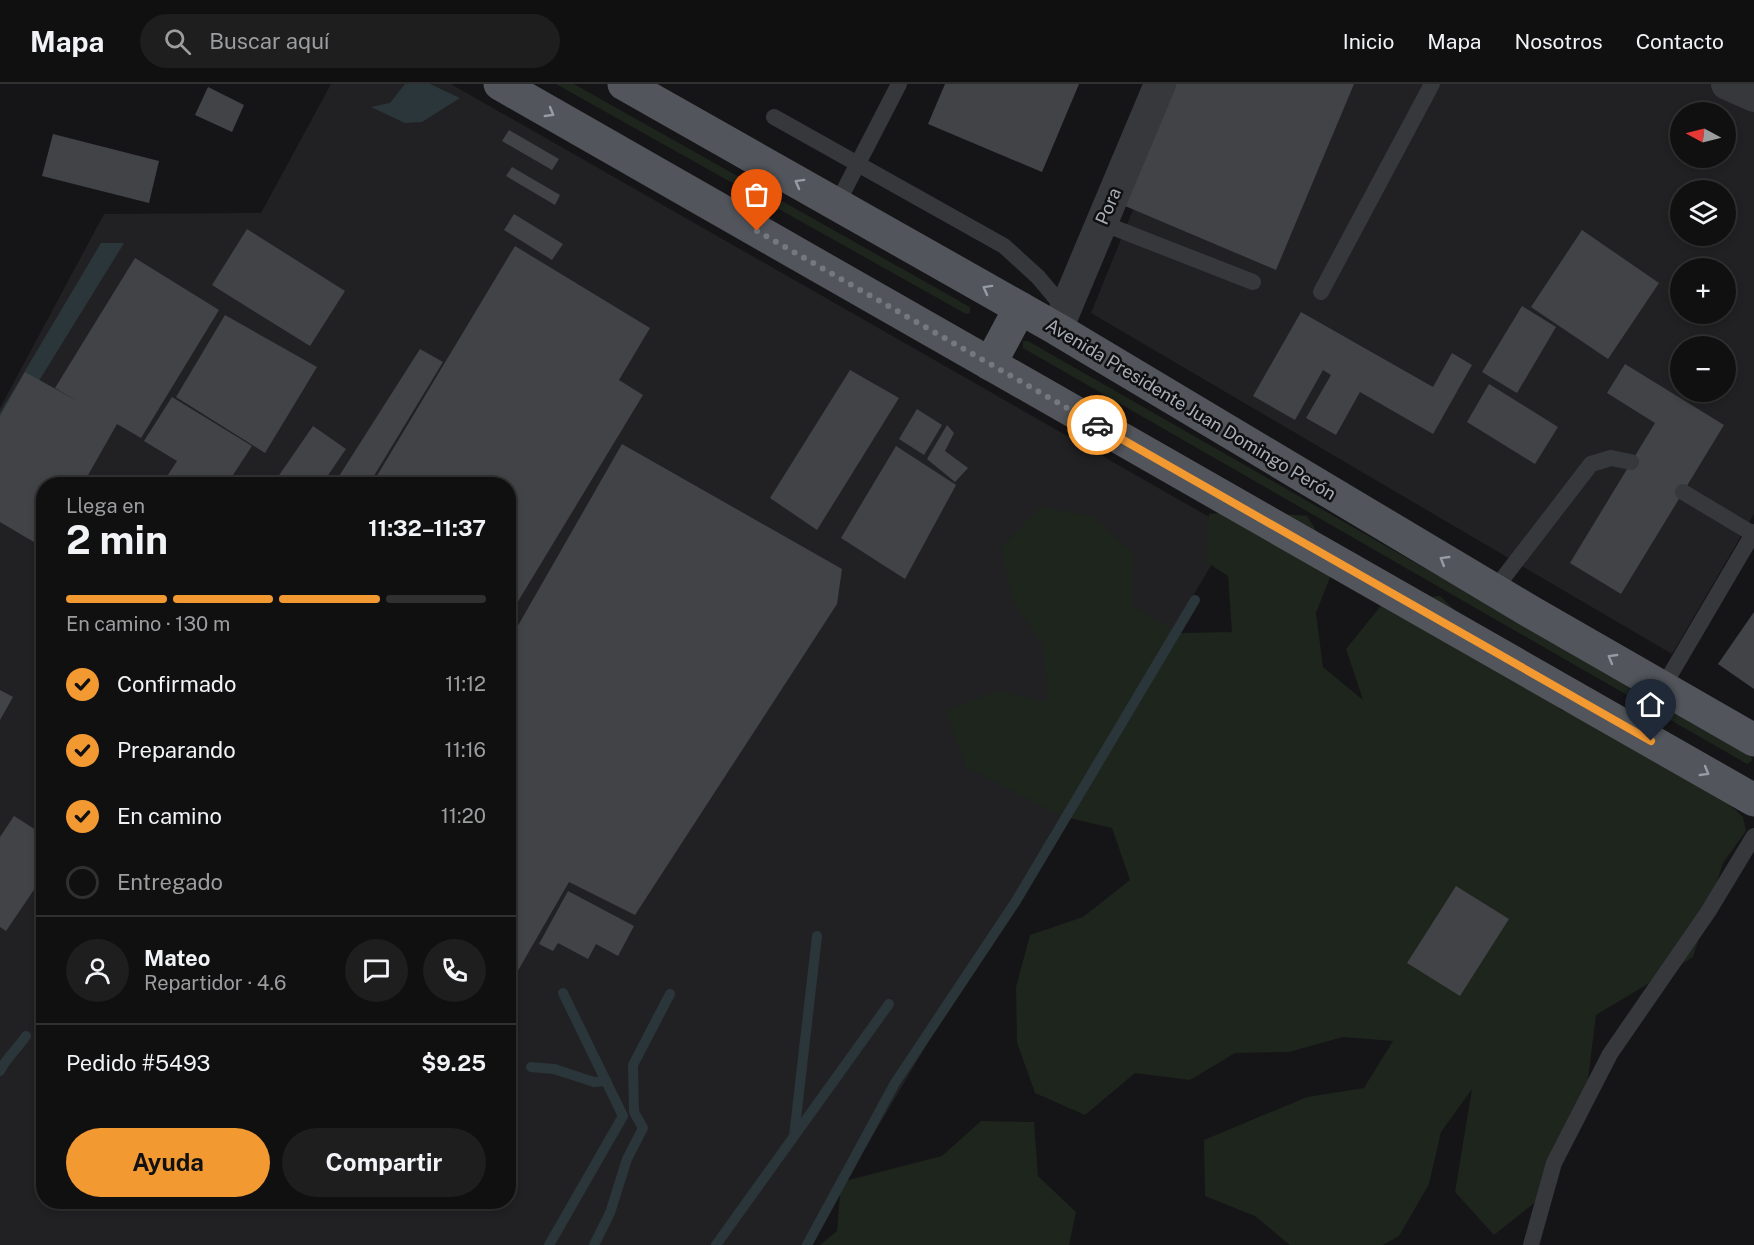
<!DOCTYPE html>
<html lang="es">
<meta charset="utf-8">
<style>
:root{--surface:#101011;--page:#1e1e1f;--text:#f1f3f6;--muted:#9c9d9f;--line:#303031;--accent:#f29932}
body{margin:0;font-family:"Public Sans",sans-serif;background:var(--page);color:var(--text);height:100vh;display:flex;flex-direction:column;font-size:22px;white-space:nowrap}
*{box-sizing:border-box;margin:0}
p{font-size:20px;color:var(--muted)}
.icon{flex:none;width:33px;height:33px;fill:none;stroke:currentColor;stroke-width:2;stroke-linecap:round;stroke-linejoin:round}
.map{position:relative;flex:1;overflow:hidden}
.side{position:absolute;left:36px;top:393px;width:480px;height:732px;display:flex;flex-direction:column;background:var(--surface);border-radius:24px;box-shadow:0 3px 9px #0003,0 0 0 2px var(--line)}
.side>*{flex:none}
.needle{width:39px;rotate:277deg}
.tools{position:absolute;left:1670px;top:18px;display:grid;gap:12px}
.tools a{display:grid;place-items:center;width:66px;height:66px;border-radius:50%;background:var(--surface);box-shadow:0 3px 9px #0003,0 0 0 2px var(--line);font-size:30px}
.pin{position:absolute;display:grid;place-items:center;width:51px;height:51px;color:#fff;margin:-62px -26px;border-radius:50% 50% 50% 0;rotate:-45deg;box-shadow:0 0 6px #0007}
.pin .icon{rotate:45deg}
.courier{position:absolute;display:grid;place-items:center;width:60px;height:60px;margin:-30px;border:4px solid #f29932;border-radius:50%;background:#fff;color:#222;box-shadow:0 2px 8px #0007}
.head em{font-style:normal;font-weight:700}
.head div{display:flex;flex-direction:column-reverse}
.head{display:flex;align-items:center;justify-content:space-between;height:102px;padding:0 30px}
h1{font-size:39px;font-weight:700;line-height:45px}
.bar{display:grid;grid-template-columns:repeat(4,1fr);gap:9px 6px;align-content:center;height:72px;padding:0 30px}
.bar i{height:8px;border-radius:4px;background:var(--line)}
.bar .on{background:var(--accent)}
.bar p{grid-column:span 4}
.line{display:flex;align-items:center;gap:15px;padding:0 30px;border-top:2px solid var(--line)}
.line div{flex:1}
.round{display:grid;place-items:center;flex:none;width:63px;height:63px;border-radius:32px;background:var(--page)}
ol{padding:0 30px;list-style:none}
li{display:flex;align-items:center;gap:18px;height:66px}
li p{margin-inline-start:auto}
li .icon{padding:6px;border-radius:50%;background:var(--accent);color:#111;stroke-width:4}
li:last-child{color:var(--muted)}
li i{width:33px;height:33px;border:3px solid var(--line);border-radius:50%}
.cta{display:flex;gap:12px;margin-top:auto;padding:12px 30px}
.cta a{flex:1;height:69px;border-radius:36px;background:var(--accent);color:#111;font-size:24px;font-weight:700;line-height:69px;text-align:center}
.cta a+a{background:var(--page);color:var(--text)}
header{display:flex;align-items:center;gap:36px;box-sizing:border-box;height:84px;padding:0 30px;background:var(--surface);border-bottom:2px solid var(--line)}
header strong{font-size:28px}
nav{display:flex;gap:33px;margin-inline-start:auto;font-size:21px}
.search{width:420px;height:54px;background:var(--page);display:flex;align-items:center;gap:15px;box-sizing:border-box;padding:0 21px;border-radius:33px;color:var(--muted);font-size:22px}
.map>svg:first-child{display:block}
.built{fill:#212124;fill-rule:evenodd}
.green{fill:#1d251d}
.water{fill:#2b363b}
.lines{fill:none;stroke-linecap:round;stroke-linejoin:round}
.stream{stroke:#2b363b;stroke-width:10}
.building{fill:#414347}
.service{stroke:#36383c;stroke-width:16}
.minor{stroke:#36383c;stroke-width:32}
.primary{stroke:#52555b;stroke-width:33}
.oneway{stroke:#969ca5}
.done{stroke:#74787f;stroke-width:6;stroke-dasharray:0 10.8}
.route{stroke:#f29932;stroke-width:8}
.labels{text-anchor:middle;dominant-baseline:central;stroke-width:5;stroke-linejoin:round;paint-order:stroke}
.street-label{font-size:18px;fill:#a7aeb7;stroke:#101012}
</style>
<header>
<strong>Mapa</strong>
<div class="search"><svg class="icon" aria-label="search" viewBox="0 0 24 24"><circle cx="10" cy="10" r="6"/><path d="M15 15l6 6"/></svg>Buscar aquí</div>
<nav><a>Inicio</a><a>Mapa</a><a>Nosotros</a><a>Contacto</a></nav>
</header>
<div class="map">
<svg width="1754" height="1161" viewBox="0 0 1754 1161">
<rect width="100%" height="100%" fill="#151517"/>
<g class="built">
<path d="M331,0H451L1232,446L808,1161H0V324L104,130L261,129ZM44,400H508V1118H44Z"/>
<path d="M1184,0H1754V430L1672,570L1091,229ZM1680,28H1725V74H1680ZM1680,106H1725V152H1680ZM1680,184H1725V230H1680ZM1680,262H1725V308H1680Z"/>
</g>
<g class="green">
<path d="M556,0H574L970,223V229L966,230Z"/>
<path d="M1023,257H1028L1751,671L1752,677L1747,680L1023,264Z"/>
<path d="M1040,423L1092,432L1133,469L1132,522L1179,549L1232,548L1228,492L1206,478L1209,430L1249,427L1307,432L1336,478L1316,529L1323,583L1363,616L1346,565L1384,518L1440,512L1561,626L1663,660L1743,733L1746,747L1723,779L1693,873L1596,931L1583,1036L1538,1116L1494,1151L1455,1108L1472,1005L1441,1048L1429,1100L1399,1152L1383,1161H1290L1255,1132L1205,1112L1204,1056L1307,1013L1364,1004L1393,957L1343,953L1289,968L1235,969L1190,996L1135,989L1085,1031L1035,1009L1017,958L1016,903L1030,851L1083,833L1130,796L1112,744L1061,732L966,683L946,627L997,607L1048,618L1044,562L1013,518L1001,464Z"/>
<path d="M981,1037L1034,1038L1038,1092L1076,1128L1069,1161H820L837,1147L841,1098L942,1072Z"/>
</g>
<g class="water">
<path d="M405,0H430L460,14L422,38L405,39L371,23L390,19Z"/>
<path d="M101,159H124L0,360V329Z"/>
</g>
<g class="lines">
<g class="stream">
<path d="M531,983L554,985L594,998L606,997"/>
<path d="M0,987C6,974 18,964 26,952"/>
<path d="M794,1052L817,852"/>
<path d="M549,1161L623,1032L563,909"/>
<path d="M594,1161L610,1129L627,1075L643,1044L634,1028L633,981L670,910"/>
<path d="M716,1161L889,920"/>
<path d="M807,1161L895,999L1016,817L1195,516"/>
</g>
</g>
<g class="building">
<path d="M945,0H1079L1042,88L928,40Z"/>
<path d="M1168,0H1354L1276,186L1118,119Z"/>
<path d="M208,3L244,21L232,48L195,31Z"/>
<path d="M509,46L559,75L552,86L502,57Z"/>
<path d="M53,50L159,77L149,119L42,92Z"/>
<path d="M512,83L560,111L555,121L506,92Z"/>
<path d="M514,130L563,160L552,176L504,146Z"/>
<path d="M247,145L345,207L310,262L212,201Z"/>
<path d="M1582,146L1659,199L1608,275L1531,223Z"/>
<path d="M515,162L650,244L619,296L643,311L508,534V400H372Z"/>
<path d="M135,174L219,226L141,354L117,340L83,400H44V464L0,438V332L25,288L79,318L55,304Z"/>
<path d="M1522,222L1556,243L1517,309L1482,288Z"/>
<path d="M1301,228L1433,303L1452,269L1472,281L1433,350L1360,308L1336,351L1306,334L1331,291L1323,286L1295,336L1253,312Z"/>
<path d="M225,231L317,283L265,369L176,313Z"/>
<path d="M420,265L443,278L369,400H334Z"/>
<path d="M1625,280L1724,341L1621,510L1570,479L1655,339L1607,309Z"/>
<path d="M850,286L899,314L817,446L770,414Z"/>
<path d="M1489,300L1558,343L1535,380L1467,338Z"/>
<path d="M172,313L252,362L227,400H162L177,377L144,357Z"/>
<path d="M917,325L942,341L924,371L899,355Z"/>
<path d="M947,341L954,349L945,367L968,384L955,398L927,375Z"/>
<path d="M313,342L346,365L322,400H273Z"/>
<path d="M622,360L842,485L837,520L635,831L569,798L508,904V559Z"/>
<path d="M896,362L956,401L905,495L841,454Z"/>
<path d="M1754,528V605L1718,580Z"/>
<path d="M0,606L13,613L0,636Z"/>
<path d="M14,732L44,751V791L6,847L0,843V753Z"/>
<path d="M1456,802L1509,835L1460,912L1407,879Z"/>
<path d="M568,807L634,842L618,872L596,860L588,875L558,859L553,867L539,860Z"/>
</g>
<g class="lines">
<g class="service">
<path d="M774,33L1004,162L1038,193L1065,225"/>
<path d="M837,120L899,0"/>
<path d="M1102,139L1253,198"/>
<path d="M1321,208L1432,0"/>
<path d="M1683,408L1753,450"/>
<path d="M1494,506L1591,380L1611,374L1631,378"/>
<path d="M1663,603L1754,448"/>
<path d="M1531,1161L1554,1079L1610,970L1708,828L1754,752"/>
</g>
<g class="minor">
<path d="M1727,0L1754,12"/>
<path d="M1057,245L1160,0"/>
</g>
<g class="primary">
<path d="M500,0L1754,716"/>
<path d="M624,0L1057,245L1531,528L1754,656"/>
<path d="M990,280L1020,224"/>
</g>
</g>
<defs><path id="oneway-chevron" d="M-2-3.5L2.5 0L-2 3.5" fill="none" stroke-width="1.6" stroke-linecap="round" stroke-linejoin="round" transform="scale(1.5)"/></defs>
<g class="oneway">
<use href="#oneway-chevron" transform="translate(550 29) rotate(30)"/>
<use href="#oneway-chevron" transform="translate(799 99) rotate(-151)"/>
<use href="#oneway-chevron" transform="translate(987 205) rotate(-151)"/>
<use href="#oneway-chevron" transform="translate(1444 476) rotate(-149)"/>
<use href="#oneway-chevron" transform="translate(1612 574) rotate(-150)"/>
<use href="#oneway-chevron" transform="translate(1705 688) rotate(30)"/>
</g>
<g class="lines">
<path class="done" d="M757,147L1097,341"/>
<path class="route" d="M1097,341L1651,657"/>
</g>
<g class="labels">
<g class="street-label">
<text transform="translate(1108 122) rotate(-67)">Pora</text>
<text transform="translate(1191 325) rotate(31)">Avenida Presidente Juan Domingo Perón</text>
</g>
</g>
</svg>
<div class="tools">
<a><svg class="needle" viewBox="-14 -14 28 28"><path d="M0-13l5 13h-10z" fill="#e53935"/><path d="M0 13l5-13h-10z" fill="#9c9d9f"/></svg></a>
<a><svg class="icon" aria-label="layers" viewBox="0 0 24 24"><path d="M12 4l9 5-9 5-9-5zM3 14l9 5 9-5"/></svg></a>
<a>+</a>
<a>−</a>
</div>
<div class="pin" style="left:757px;top:147px;background:#ea580c"><svg class="icon" aria-label="bag" viewBox="0 0 24 24"><path d="M5 8h14l-1 12H6zM9 8a3 3 0 0 1 6 0"/></svg></div>
<div class="pin" style="left:1651px;top:657px;background:#1f2937"><svg class="icon" aria-label="home" viewBox="0 0 24 24"><path d="M3 11l9-7 9 7M6 9v11h12V9"/></svg></div>
<div class="courier" style="left:1097px;top:341px"><svg class="icon" aria-label="car" viewBox="0 0 24 24"><path d="M5 17H2v-5l4-1 3-4h7l3 4 3 1v5h-3M9 17h6M6 11h13"/><circle cx="7" cy="17" r="2"/><circle cx="17" cy="17" r="2"/></svg></div>
<section class="side">
<div class="head"><div><h1>2 min</h1><p>Llega en</p></div><em>11:32–11:37</em></div>
<div class="bar"><i class="on"></i><i class="on"></i><i class="on"></i><i></i><p>En camino · 130 m</p></div>
<ol>
<li><svg class="icon" aria-label="check" viewBox="0 0 24 24"><path d="M5 12l5 5 9-10"/></svg>Confirmado<p>11:12</p></li>
<li><svg class="icon" aria-label="check" viewBox="0 0 24 24"><path d="M5 12l5 5 9-10"/></svg>Preparando<p>11:16</p></li>
<li><svg class="icon" aria-label="check" viewBox="0 0 24 24"><path d="M5 12l5 5 9-10"/></svg>En camino<p>11:20</p></li>
<li><i></i>Entregado</li>
</ol>
<div class="line" style="height:108px"><a class="round"><svg class="icon" aria-label="person" viewBox="0 0 24 24"><circle cx="12" cy="8" r="4"/><path d="M4 21q1-7 8-7t8 7"/></svg></a><div><b>Mateo</b><p>Repartidor · 4.6</p></div><a class="round"><svg class="icon" aria-label="chat" viewBox="0 0 24 24"><path d="M4 5h16v11H9l-5 4z"/></svg></a><a class="round"><svg class="icon" aria-label="phone" viewBox="0 0 24 24"><path d="M5 4h4l2 5-3 2q2 4 5 5l2-3 5 2v4C11 20 4 13 5 4z"/></svg></a></div>
<div class="line" style="height:78px"><div>Pedido #5493</div><b>$9.25</b></div>
<div class="cta"><a>Ayuda</a><a>Compartir</a></div>
</section>
</div>
